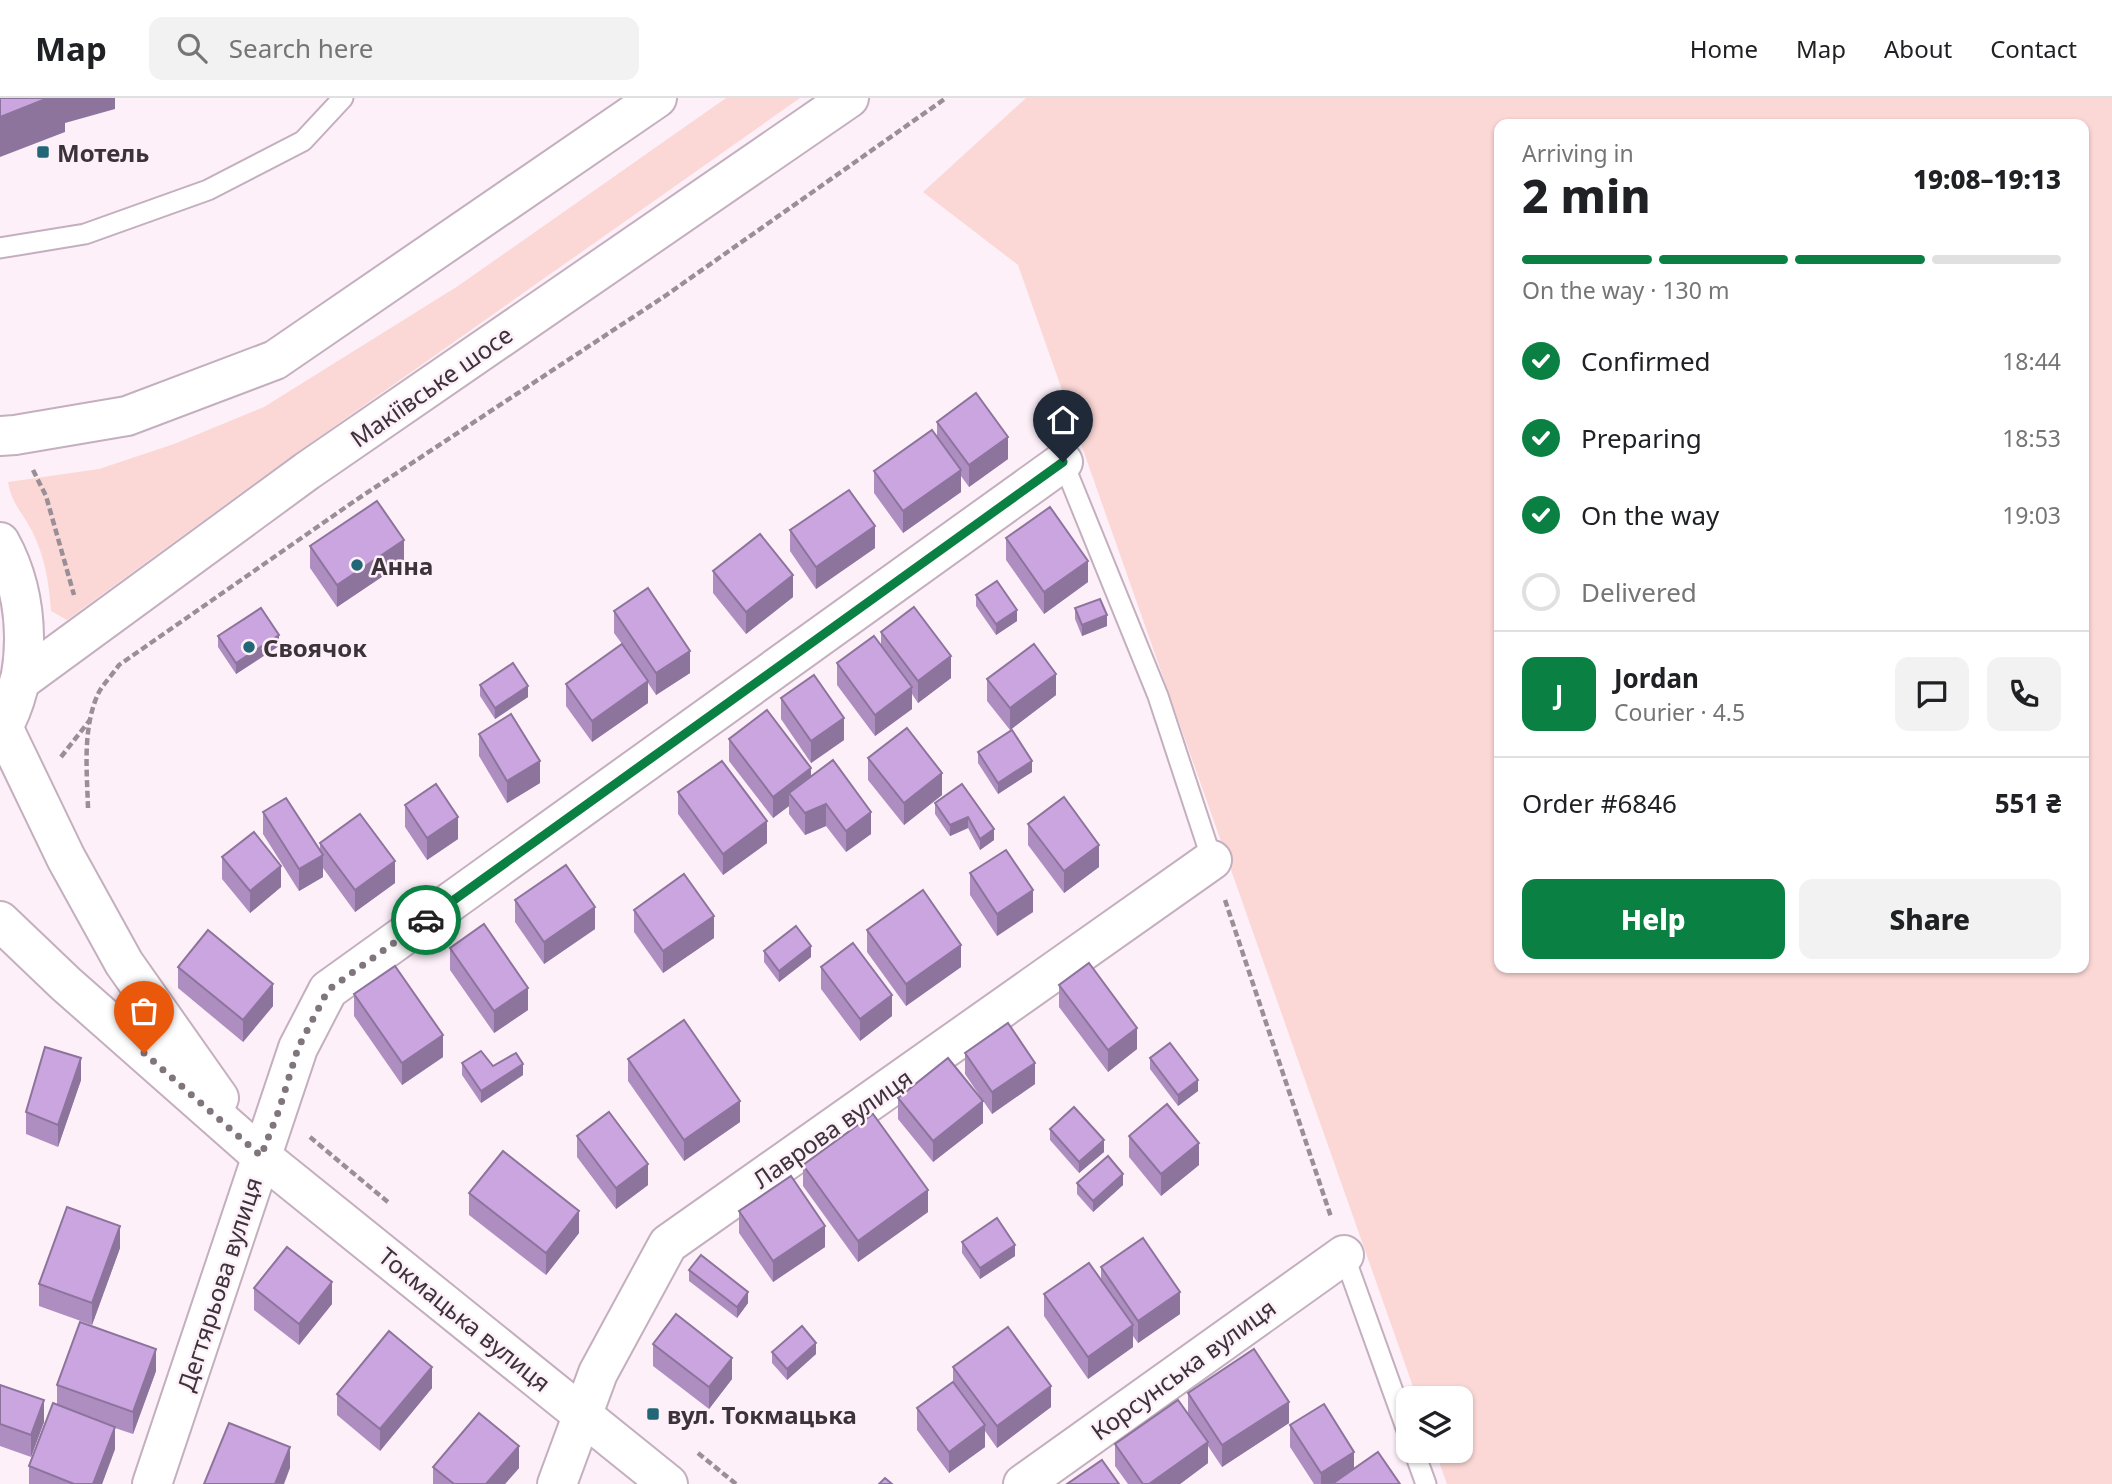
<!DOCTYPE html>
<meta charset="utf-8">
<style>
:root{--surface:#fff;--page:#f2f2f2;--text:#202124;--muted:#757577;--line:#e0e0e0;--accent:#0b8043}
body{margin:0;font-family:"Noto Sans",sans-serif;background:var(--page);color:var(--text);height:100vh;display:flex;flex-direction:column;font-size:26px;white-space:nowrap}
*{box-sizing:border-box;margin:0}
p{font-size:23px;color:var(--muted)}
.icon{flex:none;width:38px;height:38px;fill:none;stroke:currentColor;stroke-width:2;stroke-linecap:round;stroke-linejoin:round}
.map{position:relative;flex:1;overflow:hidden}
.panel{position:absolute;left:1494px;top:21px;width:595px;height:854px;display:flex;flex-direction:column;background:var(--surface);border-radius:14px;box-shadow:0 2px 5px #0004}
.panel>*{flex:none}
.fabs{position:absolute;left:1396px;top:1288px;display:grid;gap:14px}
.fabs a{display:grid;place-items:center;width:77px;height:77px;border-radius:14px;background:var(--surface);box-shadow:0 2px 5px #0004;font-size:35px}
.pin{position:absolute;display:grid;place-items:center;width:60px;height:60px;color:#fff;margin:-72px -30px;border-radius:50% 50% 50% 0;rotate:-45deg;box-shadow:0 0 7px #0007}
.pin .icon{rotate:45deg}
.courier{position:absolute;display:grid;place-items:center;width:70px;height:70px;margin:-35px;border:5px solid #0b8043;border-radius:50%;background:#fff;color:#222;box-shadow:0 2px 9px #0007}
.summary em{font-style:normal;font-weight:800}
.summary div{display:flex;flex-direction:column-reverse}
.summary{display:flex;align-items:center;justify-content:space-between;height:119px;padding:0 28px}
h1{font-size:46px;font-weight:800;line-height:52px}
.bar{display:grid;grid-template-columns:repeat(4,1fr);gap:10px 7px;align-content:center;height:84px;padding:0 28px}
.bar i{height:9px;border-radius:5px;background:var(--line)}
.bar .selected{background:var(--accent)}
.bar p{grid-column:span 4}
.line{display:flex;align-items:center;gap:18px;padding:0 28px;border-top:2px solid var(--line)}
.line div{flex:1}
.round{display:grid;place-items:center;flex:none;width:74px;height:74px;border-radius:14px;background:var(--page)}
ol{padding:0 28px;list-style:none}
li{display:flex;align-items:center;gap:21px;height:77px}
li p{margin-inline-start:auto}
li .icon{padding:7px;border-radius:50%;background:var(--accent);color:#fff;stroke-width:4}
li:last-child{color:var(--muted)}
li i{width:38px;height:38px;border:4px solid var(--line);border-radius:50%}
.action{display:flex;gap:14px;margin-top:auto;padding:14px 28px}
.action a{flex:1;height:80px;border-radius:14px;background:var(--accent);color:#fff;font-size:28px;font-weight:800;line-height:80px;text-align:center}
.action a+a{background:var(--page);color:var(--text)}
header{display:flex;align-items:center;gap:42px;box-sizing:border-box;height:98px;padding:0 35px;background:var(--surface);border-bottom:2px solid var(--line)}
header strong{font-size:33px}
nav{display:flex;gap:38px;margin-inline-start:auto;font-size:24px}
.search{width:490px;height:63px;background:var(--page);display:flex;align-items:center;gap:18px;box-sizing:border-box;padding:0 24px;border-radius:14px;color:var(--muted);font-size:26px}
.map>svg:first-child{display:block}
.green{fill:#fbd8d6;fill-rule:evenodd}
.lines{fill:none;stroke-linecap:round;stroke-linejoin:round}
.service-casing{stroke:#c4afbe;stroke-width:23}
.minor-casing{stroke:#c4afbe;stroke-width:42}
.tertiary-casing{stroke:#c4afbe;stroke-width:42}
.primary-casing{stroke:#c4afbe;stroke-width:42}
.path{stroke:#9a8f97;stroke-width:4.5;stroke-dasharray:7 3.5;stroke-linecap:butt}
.service{stroke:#fff;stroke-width:19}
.minor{stroke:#fff;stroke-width:38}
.tertiary{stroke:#fff;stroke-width:38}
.primary{stroke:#fff;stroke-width:38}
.wall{fill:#ae8ec1}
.shaded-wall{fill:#8d749d}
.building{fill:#caa5e0;stroke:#8d749d;stroke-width:2}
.done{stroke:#80757d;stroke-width:7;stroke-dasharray:0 12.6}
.route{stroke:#0b8043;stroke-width:9}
.poi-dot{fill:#267;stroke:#fdf0f9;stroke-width:2.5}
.labels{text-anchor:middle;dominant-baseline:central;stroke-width:5;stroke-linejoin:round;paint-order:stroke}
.poi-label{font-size:24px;font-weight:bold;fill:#3c333a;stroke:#fdf0f9;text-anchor:start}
.street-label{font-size:24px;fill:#3c333a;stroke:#fdf0f9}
</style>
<header>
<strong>Map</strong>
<div class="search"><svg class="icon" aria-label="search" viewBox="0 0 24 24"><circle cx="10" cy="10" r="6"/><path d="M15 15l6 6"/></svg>Search here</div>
<nav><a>Home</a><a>Map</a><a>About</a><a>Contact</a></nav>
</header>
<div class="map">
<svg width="2112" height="1386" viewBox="0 0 2112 1386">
<rect width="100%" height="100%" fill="#fdf0f9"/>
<g class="green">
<path d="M726,0H800L278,368L67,522L51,513C49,485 45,459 32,433C22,414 12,406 8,384L99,371L174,346L264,309L458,188Z"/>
<path d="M1026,0H2112V1386H1447L1435,1353H1461V1300H1417L1018,167L923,94ZM1500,26H2084V870H1500Z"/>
</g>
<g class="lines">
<g class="service-casing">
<g id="service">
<path d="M0,150L85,136L208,92L303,43L343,0"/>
<path d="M1063,364L1158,598L1212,762"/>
<path d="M1344,1157L1409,1338"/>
<path d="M1414,1353L1426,1386"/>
</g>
</g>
<g class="minor-casing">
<g id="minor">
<path d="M152,1386L298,950L328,892L1063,364"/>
<path d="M557,1386L598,1275L668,1146L1212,762"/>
<path d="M1023,1386L1344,1157"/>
</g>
</g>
<g class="tertiary-casing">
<g id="tertiary">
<path d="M3,629L66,760L124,865L219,1000"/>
<path d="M0,823L66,886L261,1058L668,1386"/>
</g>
</g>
<g class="primary-casing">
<g id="primary">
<path d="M0,338L15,337L127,318L275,262L657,0"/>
<path d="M0,444C31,500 33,578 0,635"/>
<path d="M19,584L307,373L849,0"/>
</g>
</g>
<g class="path">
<path d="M33,372L46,398L74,497"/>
<path d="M61,659L90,622"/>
<path d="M88,710C87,673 82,629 99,594C104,585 113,576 119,567L356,402L665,198L946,0"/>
<path d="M1225,802L1331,1119"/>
<path d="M310,1039L389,1105"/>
<path d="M698,1355L736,1386"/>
</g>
<use href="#service" class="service"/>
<use href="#minor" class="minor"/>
<use href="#tertiary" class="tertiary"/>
<use href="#primary" class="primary"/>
</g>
<g class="wall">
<path d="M937,324L1008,361L969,389L961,378V394L903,435L874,395V373L937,339Z"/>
<path d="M790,432L875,450L816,491L790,453Z"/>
<path d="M1006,440L1088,484L1044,516L1006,462Z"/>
<path d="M310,448L404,464L337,509L310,470Z"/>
<path d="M713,473L793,499L746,536L713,495Z"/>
<path d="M976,497L1017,523L996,537L976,508Z"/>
<path d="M1075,510L1107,528L1082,538L1075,521Z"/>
<path d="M614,513L690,575L656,597L648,585V605L592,644L566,608V586L622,546L614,535Z"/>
<path d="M881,534L951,580L918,605L912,596V611L875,638L837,587V565L881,548Z"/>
<path d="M218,538L279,548L236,576L218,549Z"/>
<path d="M987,581L1056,597L1010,632L987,603Z"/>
<path d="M480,587L528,599L495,621L480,598Z"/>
<path d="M781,600L844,642L811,665L781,621Z"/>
<path d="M479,636L540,685L507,705L479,658Z"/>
<path d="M729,641L811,679L871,736L846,754L826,728L805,737L789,716V708L773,720L729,663Z"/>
<path d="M978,654L1032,674L998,696L978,665Z"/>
<path d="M868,660L942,697L904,727L868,682Z"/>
<path d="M678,694L767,745L723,777L678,716Z"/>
<path d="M935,705L994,731V742L980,752L968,730L950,738L935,716Z"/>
<path d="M405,707L458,741L427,762L405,729Z"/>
<path d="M263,714L320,753V745L395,785L355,814L323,770V779L299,793L263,736Z"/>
<path d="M1028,726L1099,769L1064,795L1028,747Z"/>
<path d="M222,759L281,789L250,815L222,781Z"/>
<path d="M970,775L1033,814L997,838L970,797Z"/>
<path d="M515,802L595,831L544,866L515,824Z"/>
<path d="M634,812L714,840L663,875L634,834Z"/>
<path d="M867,832L961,869L906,908L867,854Z"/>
<path d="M450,850L528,912L494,935L450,872Z"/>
<path d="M764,853L811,859L779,884L764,864Z"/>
<path d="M178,869L273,908L243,944L178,890Z"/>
<path d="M821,869L892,918L860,943L821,891Z"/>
<path d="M1059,887L1137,951L1108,974L1059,909Z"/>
<path d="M354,896L443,959L402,987L354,918Z"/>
<path d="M965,955L1035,986L992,1016L965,976Z"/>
<path d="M1150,960L1198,993L1178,1008L1150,971Z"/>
<path d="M628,961L740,1024L684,1063L628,983Z"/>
<path d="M462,965L493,968L523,977L481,1005L462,977Z"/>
<path d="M81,982L58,1049L26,1036V1014Z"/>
<path d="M898,1000L983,1025L933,1064L898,1021Z"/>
<path d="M1050,1031L1104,1054L1079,1075L1050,1042Z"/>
<path d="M577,1038L648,1087L616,1111L577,1059Z"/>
<path d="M1129,1038L1199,1067L1161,1098L1129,1059Z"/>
<path d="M803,1067L928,1114L858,1164L803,1088Z"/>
<path d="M1077,1085L1123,1087L1093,1114L1077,1096Z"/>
<path d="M469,1095L579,1135L546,1177L469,1117Z"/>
<path d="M739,1113L825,1149L773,1184L739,1135Z"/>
<path d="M962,1144L1015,1158L980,1181L962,1155Z"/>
<path d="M120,1150L92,1227L39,1208V1186Z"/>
<path d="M1101,1169L1180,1216L1138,1245L1133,1238V1249L1088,1281L1044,1218V1196L1101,1182Z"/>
<path d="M689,1172L748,1205L737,1220L689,1183Z"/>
<path d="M254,1190L332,1206L299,1247L254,1212Z"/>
<path d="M653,1246L732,1281L709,1311L653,1268Z"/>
<path d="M772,1254L816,1256L787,1282L772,1265Z"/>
<path d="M953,1269L1051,1309L997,1350L985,1333V1349L949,1375L917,1332V1310L953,1284Z"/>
<path d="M156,1273L133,1336L115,1330V1351L102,1386H29V1368L57,1306V1287Z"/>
<path d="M0,1287L44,1324L31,1359L0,1348Z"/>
<path d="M432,1290L380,1353L337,1317V1296Z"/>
<path d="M1188,1295L1289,1325L1222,1369L1208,1348V1365L1180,1386H1128L1115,1368V1346L1188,1315Z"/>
<path d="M1290,1327L1354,1371L1400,1386H1314L1290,1349Z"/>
<path d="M433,1369L519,1370L505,1386H433Z"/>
</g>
<g class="shaded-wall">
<path d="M48,0H115V11L65,25V34L0,59V19Z"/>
<path d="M1008,339V361L969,389V367Z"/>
<path d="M961,372V394L903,435V413Z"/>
<path d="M875,428V450L816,491V469Z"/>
<path d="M404,442V464L337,509V487Z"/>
<path d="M1088,463V484L1044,516V494Z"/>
<path d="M793,477V499L746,536V514Z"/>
<path d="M1017,512V523L996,537V526Z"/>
<path d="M1107,517V528L1082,538V527Z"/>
<path d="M279,537V548L236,576V565Z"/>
<path d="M690,553V575L656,597V575Z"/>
<path d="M951,558V580L918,605V583Z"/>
<path d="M1056,576V597L1010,632V610Z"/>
<path d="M648,583V605L592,644V623Z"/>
<path d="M528,588V599L495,621V610Z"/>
<path d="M912,589V611L875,638V617Z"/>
<path d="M844,620V642L811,665V643Z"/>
<path d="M540,663V685L507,705V683Z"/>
<path d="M1032,663V674L998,696V685Z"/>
<path d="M811,670V691L789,695V708L773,720V699Z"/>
<path d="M942,675V697L904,727V705Z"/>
<path d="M826,706V728L805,737V715Z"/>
<path d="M871,714V736L846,754V733Z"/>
<path d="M458,719V741L427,762V740Z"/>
<path d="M968,719V730L950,738V727Z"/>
<path d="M767,723V745L723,777V756Z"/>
<path d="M994,731V742L980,752V741Z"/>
<path d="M1099,747V769L1064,795V773Z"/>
<path d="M323,757V779L299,793V771Z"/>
<path d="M395,763V785L355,814V792Z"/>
<path d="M281,768V789L250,815V793Z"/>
<path d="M1033,792V814L997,838V816Z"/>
<path d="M595,809V831L544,866V844Z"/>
<path d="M714,818V840L663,875V853Z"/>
<path d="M961,847V869L906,908V886Z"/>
<path d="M811,848V859L779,884V873Z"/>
<path d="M273,886V908L243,944V922Z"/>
<path d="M528,890V912L494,935V913Z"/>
<path d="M892,897V918L860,943V921Z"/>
<path d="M1137,930V951L1108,974V952Z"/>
<path d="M443,937V959L402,987V965Z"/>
<path d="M81,960V982L58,1049V1027Z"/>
<path d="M1035,965V986L992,1016V994Z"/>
<path d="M523,966V977L481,1005V993Z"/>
<path d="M1198,982V993L1178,1008V997Z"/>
<path d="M740,1003V1024L684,1063V1042Z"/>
<path d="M983,1003V1025L933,1064V1043Z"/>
<path d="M1104,1042V1054L1079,1075V1064Z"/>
<path d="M1199,1045V1067L1161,1098V1076Z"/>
<path d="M648,1066V1087L616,1111V1090Z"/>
<path d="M1123,1076V1087L1093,1114V1103Z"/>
<path d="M928,1092V1114L858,1164V1143Z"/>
<path d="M579,1113V1135L546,1177V1155Z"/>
<path d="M120,1128V1150L92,1227V1205Z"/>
<path d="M825,1128V1149L773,1184V1163Z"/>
<path d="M1015,1147V1158L980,1181V1170Z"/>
<path d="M332,1184V1206L299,1247V1226Z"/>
<path d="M748,1194V1205L737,1220V1209Z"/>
<path d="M1180,1194V1216L1138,1245V1223Z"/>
<path d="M1133,1227V1249L1088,1281V1259Z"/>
<path d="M816,1245V1256L787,1282V1271Z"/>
<path d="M156,1251V1273L133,1336V1314Z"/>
<path d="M732,1260V1281L709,1311V1289Z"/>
<path d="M432,1269V1290L380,1353V1331Z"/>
<path d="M1051,1288V1309L997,1350V1328Z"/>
<path d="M44,1302V1324L31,1359V1337Z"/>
<path d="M1289,1304V1325L1222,1369V1347Z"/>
<path d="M985,1327V1349L949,1375V1354Z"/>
<path d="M115,1329V1351L102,1386H93Z"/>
<path d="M1208,1344V1365L1180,1386H1149Z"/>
<path d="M519,1348V1370L505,1386H486Z"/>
<path d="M290,1349V1370L284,1386H275Z"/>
<path d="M1354,1354V1376L1338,1386H1321V1375Z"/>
</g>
<g class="building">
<path d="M0,0H48L0,19Z"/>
<path d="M976,295L1008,339L969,367L937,324Z"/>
<path d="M932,332L961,372L903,413L874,373Z"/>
<path d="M849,392L875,428L816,469L790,432Z"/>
<path d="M377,403L404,442L337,487L310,448Z"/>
<path d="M1050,409L1088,463L1044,494L1006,440Z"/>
<path d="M760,436L793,477L746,514L713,473Z"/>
<path d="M997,483L1017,512L996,526L976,497Z"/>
<path d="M648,490L690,553L656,575L614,513Z"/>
<path d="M1100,501L1107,517L1082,527L1075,510Z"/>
<path d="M914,509L951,558L918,583L881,534Z"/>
<path d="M261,510L279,537L236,565L218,538Z"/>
<path d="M874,538L912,589L875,617L837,565Z"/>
<path d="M622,546L648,583L592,623L566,586Z"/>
<path d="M1034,546L1056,576L1010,610L987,581Z"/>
<path d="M513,565L528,588L495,610L480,587Z"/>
<path d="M814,577L844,620L811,643L781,600Z"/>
<path d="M767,612L811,670L773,699L729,641Z"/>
<path d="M511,616L540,663L507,683L479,636Z"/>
<path d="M907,630L942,675L904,705L868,660Z"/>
<path d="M1012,632L1032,663L998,685L978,654Z"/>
<path d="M833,662L871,714L846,733L826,706L805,715L789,695Z"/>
<path d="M722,663L767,723L723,756L678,694Z"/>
<path d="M436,686L458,719L427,740L405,707Z"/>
<path d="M962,686L994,731L980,741L968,719L950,727L935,705Z"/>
<path d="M1064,699L1099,747L1064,773L1028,726Z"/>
<path d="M286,700L323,757L299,771L263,714Z"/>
<path d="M360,716L395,763L355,792L320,745Z"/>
<path d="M254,734L281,768L250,793L222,759Z"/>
<path d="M1006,752L1033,792L997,816L970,775Z"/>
<path d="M566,767L595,809L544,844L515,802Z"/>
<path d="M684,776L714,818L663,853L634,812Z"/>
<path d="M923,792L961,847L906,886L867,832Z"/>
<path d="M484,826L528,890L494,913L450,850Z"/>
<path d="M796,828L811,848L779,873L764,853Z"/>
<path d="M208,832L273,886L243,922L178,869Z"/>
<path d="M853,845L892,897L860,921L821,869Z"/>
<path d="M1089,865L1137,930L1108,952L1059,887Z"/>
<path d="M395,868L443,937L402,965L354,896Z"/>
<path d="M684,922L740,1003L684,1042L628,961Z"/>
<path d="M1008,925L1035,965L992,994L965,955Z"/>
<path d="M1170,945L1198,982L1178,997L1150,960Z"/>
<path d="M45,949L81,960L58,1027L26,1014Z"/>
<path d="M481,953L493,968L516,955L523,966L481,993L462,965Z"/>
<path d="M948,960L983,1003L933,1043L898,1000Z"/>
<path d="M1167,1006L1199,1045L1161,1076L1129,1038Z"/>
<path d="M1074,1009L1104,1042L1079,1064L1050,1031Z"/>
<path d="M609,1014L648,1066L616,1090L577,1038Z"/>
<path d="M873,1016L928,1092L858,1143L803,1067Z"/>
<path d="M503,1053L579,1113L546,1155L469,1095Z"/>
<path d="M1108,1058L1123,1076L1093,1103L1077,1085Z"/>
<path d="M791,1078L825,1128L773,1163L739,1113Z"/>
<path d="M67,1109L120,1128L92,1205L39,1186Z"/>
<path d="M997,1120L1015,1147L980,1170L962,1144Z"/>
<path d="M1143,1140L1180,1194L1138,1223L1101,1169Z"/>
<path d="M287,1149L332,1184L299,1226L254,1190Z"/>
<path d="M701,1157L748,1194L737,1209L689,1172Z"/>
<path d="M1089,1165L1133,1227L1088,1259L1044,1196Z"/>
<path d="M676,1216L732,1260L709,1289L653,1246Z"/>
<path d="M80,1224L156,1251L133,1314L57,1287Z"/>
<path d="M802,1228L816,1245L787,1271L772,1254Z"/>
<path d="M1008,1229L1051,1288L997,1328L953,1269Z"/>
<path d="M389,1233L432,1269L380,1331L337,1296Z"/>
<path d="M1254,1251L1289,1304L1222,1347L1188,1295Z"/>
<path d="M953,1284L985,1327L949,1354L917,1310Z"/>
<path d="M0,1287L44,1302L31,1337L0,1326Z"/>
<path d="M1178,1302L1208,1344L1149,1386H1143L1115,1346Z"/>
<path d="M53,1305L115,1329L93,1386H74L29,1368Z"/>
<path d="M1324,1306L1354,1354L1321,1375L1290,1327Z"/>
<path d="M479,1315L519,1348L486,1386H454L433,1369Z"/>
<path d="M229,1325L290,1349L275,1386H204Z"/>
<path d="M1378,1354L1400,1386H1332Z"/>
<path d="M1102,1362L1119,1386H1067Z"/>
<path d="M885,1380L892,1386H879Z"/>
</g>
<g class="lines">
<path class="done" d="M144,955L261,1058L279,1012L298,950L328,892L426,822"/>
<path class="route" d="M426,822L1063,364"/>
</g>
<g class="poi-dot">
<rect x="36" y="47" width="14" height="14" rx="3.5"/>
<circle cx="357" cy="467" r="7"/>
<circle cx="249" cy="549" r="7"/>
<rect x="646" y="1309" width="14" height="14" rx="3.5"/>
</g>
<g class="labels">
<g class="poi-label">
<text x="57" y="54">Мотель</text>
<text x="371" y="467">Анна</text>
<text x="263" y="549">Своячок</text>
<text x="667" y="1316">вул. Токмацька</text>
</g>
<g class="street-label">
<text transform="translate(431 288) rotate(-35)">Макіївське шосе</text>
<text transform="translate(832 1030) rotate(-35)">Лаврова вулиця</text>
<text transform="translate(219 1186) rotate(-72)">Дегтярьова вулиця</text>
<text transform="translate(465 1221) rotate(39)">Токмацька вулиця</text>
<text transform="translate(1183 1271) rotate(-36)">Корсунська вулиця</text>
</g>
</g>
</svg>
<div class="fabs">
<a><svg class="icon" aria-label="layers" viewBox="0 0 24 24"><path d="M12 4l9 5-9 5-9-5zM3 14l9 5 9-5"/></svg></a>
</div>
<div class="pin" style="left:144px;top:955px;background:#ea580c"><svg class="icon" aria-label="bag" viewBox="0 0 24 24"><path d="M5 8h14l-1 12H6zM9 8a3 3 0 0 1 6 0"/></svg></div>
<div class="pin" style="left:1063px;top:364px;background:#1f2937"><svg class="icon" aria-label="home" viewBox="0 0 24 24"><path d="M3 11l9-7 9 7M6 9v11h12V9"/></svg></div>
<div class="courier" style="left:426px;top:822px"><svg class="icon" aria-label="car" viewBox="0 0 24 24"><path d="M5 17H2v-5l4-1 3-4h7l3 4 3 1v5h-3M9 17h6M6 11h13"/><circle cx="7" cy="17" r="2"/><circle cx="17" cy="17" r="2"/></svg></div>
<section class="panel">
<div class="summary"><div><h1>2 min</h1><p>Arriving in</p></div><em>19:08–19:13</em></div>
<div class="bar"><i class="selected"></i><i class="selected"></i><i class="selected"></i><i></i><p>On the way · 130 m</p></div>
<ol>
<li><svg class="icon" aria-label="check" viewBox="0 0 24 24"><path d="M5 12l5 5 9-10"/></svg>Confirmed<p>18:44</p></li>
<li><svg class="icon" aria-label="check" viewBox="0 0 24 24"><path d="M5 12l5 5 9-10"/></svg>Preparing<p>18:53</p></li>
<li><svg class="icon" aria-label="check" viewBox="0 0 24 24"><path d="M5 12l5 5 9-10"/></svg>On the way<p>19:03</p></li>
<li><i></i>Delivered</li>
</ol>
<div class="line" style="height:126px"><b class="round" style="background:var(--accent);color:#fff">J</b><div><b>Jordan</b><p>Courier · 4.5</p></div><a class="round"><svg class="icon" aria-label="chat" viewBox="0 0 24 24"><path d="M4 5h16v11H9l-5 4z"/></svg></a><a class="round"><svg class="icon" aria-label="phone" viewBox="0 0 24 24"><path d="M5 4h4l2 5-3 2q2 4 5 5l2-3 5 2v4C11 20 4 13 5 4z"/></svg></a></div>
<div class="line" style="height:91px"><div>Order #6846</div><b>551 ₴</b></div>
<div class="action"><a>Help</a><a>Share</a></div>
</section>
</div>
